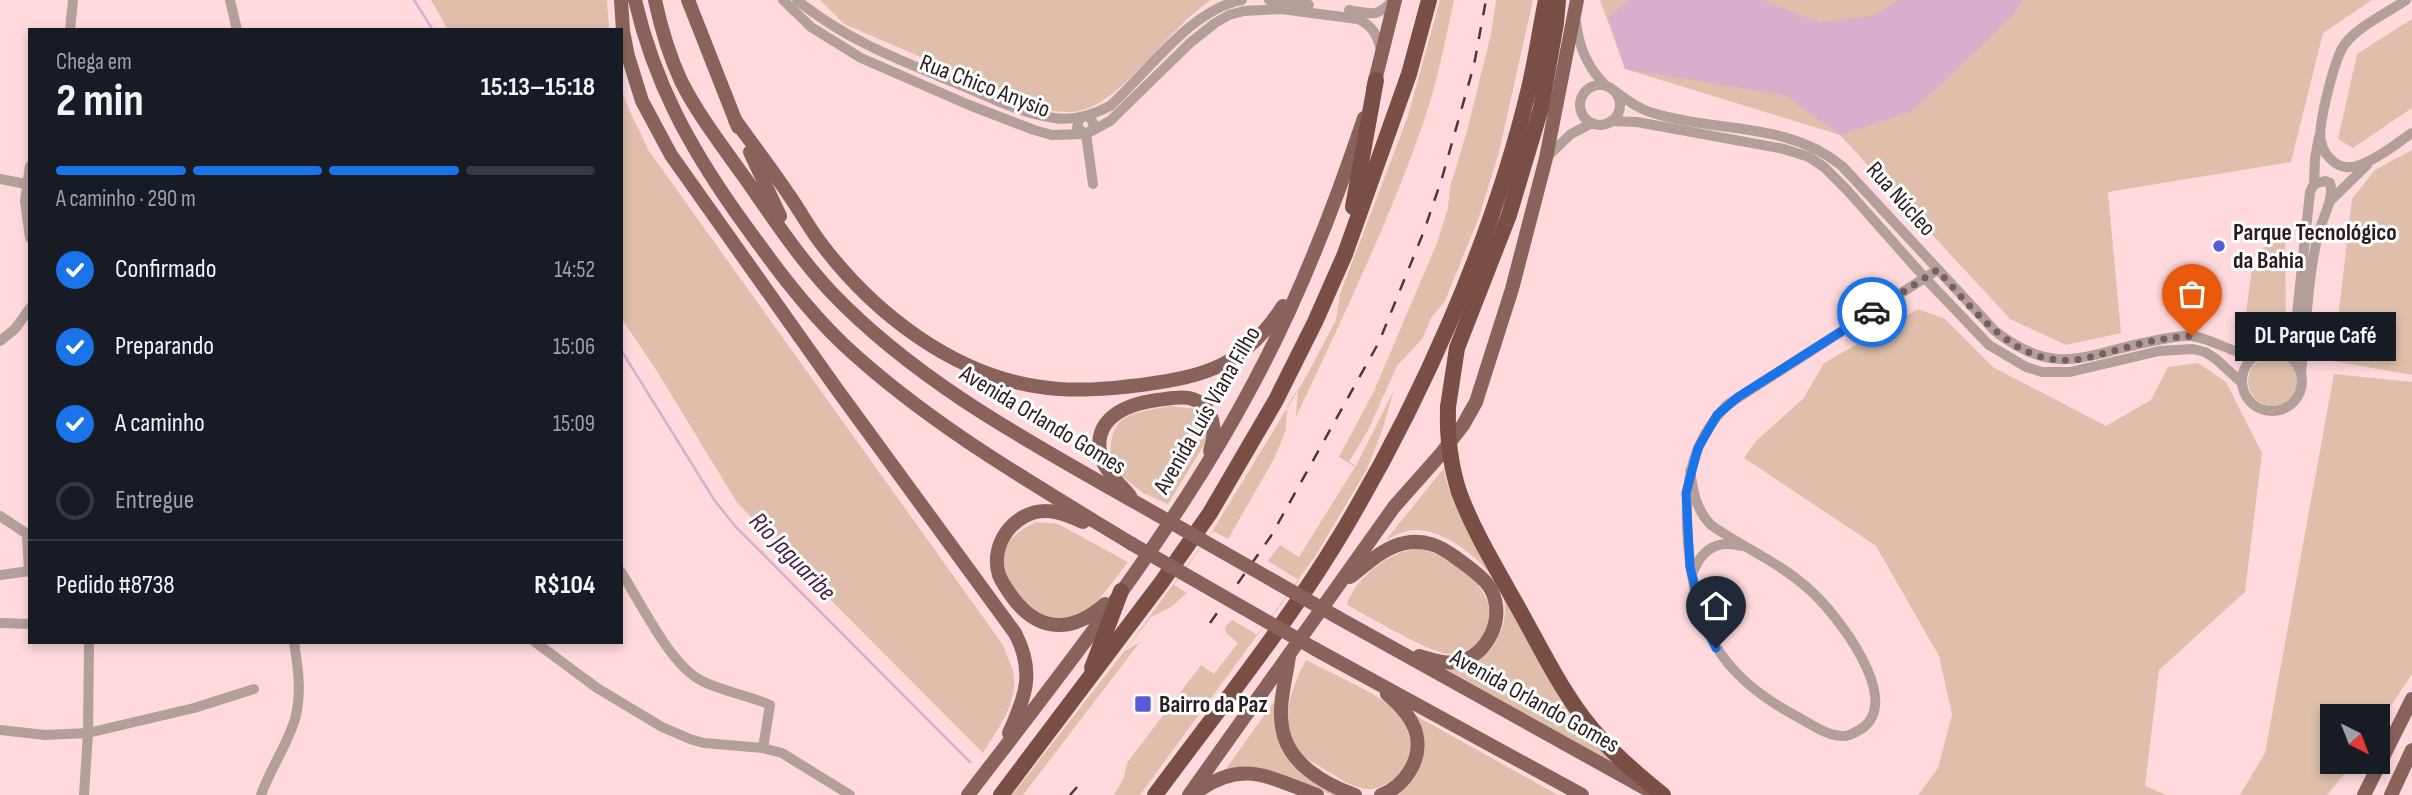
<!DOCTYPE html>
<html lang="pt">
<meta charset="utf-8">
<style>
:root{--surface:#171b24;--page:#20242c;--text:#f1f3f6;--muted:#9ea1a6;--line:#363941;--accent:#1a73e8}
body{margin:0;font-family:"Sofia Sans Condensed",sans-serif;background:var(--page);color:var(--text);height:100vh;display:flex;flex-direction:column;font-size:26px;white-space:nowrap}
*{box-sizing:border-box;margin:0}
p{font-size:23px;color:var(--muted)}
.icon{flex:none;width:38px;height:38px;fill:none;stroke:currentColor;stroke-width:2;stroke-linecap:round;stroke-linejoin:round}
.map{position:relative;flex:1;overflow:hidden}
.drawer{position:absolute;left:28px;top:28px;width:595px;height:616px;display:flex;flex-direction:column;background:var(--surface);border-radius:0px;box-shadow:0 4px 10px #0003}
.drawer>*{flex:none}
.needle{width:46px;rotate:138deg}
.fabs{position:absolute;left:2320px;top:704px;display:grid;gap:14px}
.fabs a{display:grid;place-items:center;width:70px;height:70px;border-radius:0px;background:var(--surface);box-shadow:0 4px 10px #0003;font-size:35px}
.pin{position:absolute;display:grid;place-items:center;width:60px;height:60px;color:#fff;margin:-72px -30px;border-radius:50% 50% 50% 0;rotate:-45deg;box-shadow:0 0 7px #0007}
.pin .icon{rotate:45deg}
.courier{position:absolute;display:grid;place-items:center;width:70px;height:70px;margin:-35px;border:5px solid #1a73e8;border-radius:50%;background:#fff;color:#222;box-shadow:0 2px 9px #0007}
.bubble{position:absolute;height:49px;border-radius:0px;background:var(--surface);box-shadow:0 4px 10px #0003;font-size:23px;font-weight:700;line-height:49px;text-align:center}
.head em{font-style:normal;font-weight:700}
.head div{display:flex;flex-direction:column-reverse}
.head{display:flex;align-items:center;justify-content:space-between;height:119px;padding:0 28px}
h1{font-size:46px;font-weight:700;line-height:52px}
.bar{display:grid;grid-template-columns:repeat(4,1fr);gap:10px 7px;align-content:center;height:84px;padding:0 28px}
.bar i{height:9px;border-radius:5px;background:var(--line)}
.bar .current{background:var(--accent)}
.bar p{grid-column:span 4}
.line{display:flex;align-items:center;gap:18px;padding:0 28px;border-top:2px solid var(--line)}
.line div{flex:1}
ol{padding:0 28px;list-style:none}
li{display:flex;align-items:center;gap:21px;height:77px}
li p{margin-inline-start:auto}
li .icon{padding:7px;border-radius:50%;background:var(--accent);color:#fff;stroke-width:4}
li:last-child{color:var(--muted)}
li i{width:38px;height:38px;border:4px solid var(--line);border-radius:50%}
.map>svg:first-child{display:block}
.green{fill:#dfbfac}
.water{fill:#d6afcd}
.lines{fill:none;stroke-linecap:round;stroke-linejoin:round}
.stream{stroke:#d6afcd;stroke-width:2.5}
.minor{stroke:#b49e99;stroke-width:10}
.major{stroke:#89635b;stroke-width:14}
.highway{stroke:#794e45;stroke-width:16}
.rail{stroke:#4a393b;stroke-width:2.5;stroke-dasharray:12 12;stroke-linecap:butt}
.major-bridge{stroke:#89635b;stroke-width:14}
.highway-bridge{stroke:#794e45;stroke-width:16}
.done{stroke:#755f61;stroke-width:7;stroke-dasharray:0 12.6}
.route{stroke:#1a73e8;stroke-width:9}
.poi-dot{fill:#595cd4;stroke:#fff;stroke-width:2.5}
.labels{text-anchor:middle;dominant-baseline:central;stroke-width:6;stroke-linejoin:round;paint-order:stroke}
.street-label{font-size:24px;fill:#2b1d1f;stroke:#fff}
.poi-label{font-size:24px;font-weight:bold;fill:#2b1d1f;stroke:#fff;text-anchor:start}
.water-label{font-size:26px;font-style:italic;fill:#4c1c44;stroke:#fff}
</style>
<div class="map">
<svg width="2412" height="795" viewBox="0 0 2412 795">
<rect width="100%" height="100%" fill="#ffd9dc"/>
<g class="green">
<path d="M431,0H607L609,30H448Z"/>
<path d="M820,0H1211C1169,27 1127,97 1083,110C1070,114 1057,111 1044,110L844,24Z"/>
<path d="M1440,0H1454C1445,41 1437,84 1423,124C1388,224 1341,321 1296,417L1298,389L1287,406L1286,430L1274,459L1228,539L1213,531L1174,585L1187,593L1171,607L1151,617L1125,651L1140,642L1023,795H1012L1123,653L1213,530L1306,377L1336,320L1340,294L1408,116Z"/>
<path d="M1496,0H1533L1499,152L1479,217L1445,301L1431,318L1423,338L1397,366L1368,430L1349,462L1356,466L1394,390L1382,431L1367,469L1316,555L1140,795H1114L1124,777L1127,763L1201,665L1214,674L1238,643L1226,633L1225,627L1232,620L1258,635L1299,580L1268,561L1280,545L1299,557L1355,467L1339,457L1374,391L1437,243L1448,208L1450,187L1467,131L1491,34Z"/>
<path d="M1600,0H2372L2323,33L2291,162L2108,192L2121,333L2066,345L2010,319L1840,135L1625,69Z"/>
<path d="M2412,19V108L2353,148L2338,139L2357,54Z"/>
<path d="M621,87L627,105L649,151L1003,645C1006,653 1010,662 1013,671C1020,700 998,729 983,753L783,552L736,501L655,368L621,318Z"/>
<path d="M2412,150V375L2333,361L2352,199L2375,170Z"/>
<path d="M2285,234L2286,328L2243,334L2254,254Z"/>
<path d="M1918,309L1945,319L1993,367L2106,426L2151,400L2168,367L2198,363L2226,382L2262,453L2245,592L2159,670L2145,786L2167,795H1918L1938,768L1952,715L1939,656L1876,546L1744,458L1756,441L1803,399L1824,363Z"/>
<circle cx="2273" cy="381" r="25"/>
<path d="M2334,374L2412,382V674L2378,725V716H2333V761H2355L2327,795H2240L2265,753Z"/>
<path d="M1171,406L1195,409L1204,416L1209,437L1168,504L1143,493L1111,467C1107,414 1126,414 1171,406Z"/>
<path d="M1444,468L1446,481L1460,515L1539,658C1557,700 1587,731 1616,764L1444,668C1454,666 1467,665 1476,661C1489,654 1495,645 1500,633C1506,618 1507,605 1501,591C1488,563 1446,529 1415,530C1404,530 1394,536 1385,541Z"/>
<path d="M1036,522L1058,524L1128,562C1116,578 1091,614 1072,620C1059,624 1030,614 1021,605C1018,601 1002,571 1001,566C999,544 1019,530 1036,522Z"/>
<path d="M1419,548C1436,554 1453,559 1467,572C1476,581 1487,596 1490,609C1496,633 1472,655 1449,654C1429,653 1368,616 1347,605C1352,584 1378,562 1397,554C1404,551 1412,550 1419,548Z"/>
<path d="M1306,660C1329,672 1366,688 1386,703C1411,722 1423,760 1393,780C1385,784 1377,790 1368,789C1352,788 1337,777 1324,769C1316,764 1304,758 1298,751C1276,726 1293,684 1306,660Z"/>
<path d="M1276,699L1278,738L1344,795H1332L1308,786L1225,770Z"/>
<path d="M1414,715L1420,718L1558,795H1392L1409,780Z"/>
</g>
<path class="water" d="M1630,0H1763L1820,23L1875,15L1898,0H2023L2011,17L1912,111L1840,135L1785,95L1625,69L1608,17Z"/>
<g class="lines">
<g class="stream">
<path d="M414,0L433,30"/>
<path d="M621,350L715,501L735,526L970,762"/>
</g>
<g class="minor">
<path d="M230,0L237,30"/>
<path d="M783,0L811,27L861,58L969,105L1034,130L1052,135L1086,134L1110,121L1190,43L1215,23L1229,15L1244,11L1281,9L1358,19C1373,26 1377,35 1381,50"/>
<path d="M797,0C849,42 902,61 963,86C992,98 1022,114 1054,118C1073,121 1093,115 1110,106C1148,72 1191,9 1242,0"/>
<path d="M1269,0L1309,5"/>
<path d="M2406,0C2389,12 2357,27 2345,44C2335,56 2317,127 2321,142C2324,154 2334,166 2346,167C2364,170 2397,143 2412,133"/>
<path d="M1349,10C1372,14 1377,18 1393,0"/>
<path d="M1576,22C1579,47 1587,67 1605,85"/>
<path d="M70,30L73,0"/>
<circle cx="1600" cy="105" r="20"/>
<path d="M1616,92C1627,100 1639,109 1653,113C1717,133 1787,121 1842,166L1995,331C2056,378 2082,355 2148,342C2162,339 2177,335 2192,336C2213,339 2232,353 2253,356"/>
<path d="M1611,121L1637,122L1784,149L1809,157L1824,167L1847,190L1925,278L1989,345L2026,367L2042,372H2070L2159,351L2193,349L2205,352L2216,359L2242,383"/>
<path d="M1086,134L1077,128L1079,119L1085,116L1090,117L1094,125L1092,130L1086,134L1093,184"/>
<path d="M1546,158L1571,134L1592,123"/>
<path d="M30,166L25,201L30,238"/>
<path d="M0,179L26,184"/>
<path d="M2314,184L2315,158L2319,137"/>
<path d="M2331,200L2367,165"/>
<path d="M0,341L15,329L30,308"/>
<path d="M2275,350L2291,332L2297,314L2310,192L2314,184L2325,181L2330,183C2335,198 2321,221 2318,235C2307,279 2307,327 2301,372"/>
<circle cx="2272" cy="381" r="30"/>
<path d="M1690,471C1693,491 1696,510 1711,525C1745,549 1780,562 1812,592C1837,615 1901,697 1864,727C1858,731 1852,735 1845,736C1828,737 1811,724 1796,716C1719,675 1695,628 1688,543C1684,489 1688,446 1727,405L1937,270"/>
<path d="M0,516L27,534"/>
<path d="M29,571L27,534L30,535"/>
<path d="M621,572C641,603 670,665 702,681C724,692 748,695 770,705L763,748"/>
<path d="M1692,574C1701,551 1715,539 1741,546"/>
<path d="M0,575L30,571"/>
<path d="M0,623L30,624"/>
<path d="M535,642L597,688L662,727L690,739L704,743L763,748L782,753L850,795"/>
<path d="M0,730L45,735L88,733L194,708L254,689"/>
<path d="M84,795L88,733L89,642"/>
<path d="M261,795C270,769 287,746 295,719C302,694 298,667 294,642"/>
</g>
<g class="major">
<path d="M621,0L623,31L628,56L642,101L671,155L836,388L1015,633C1035,671 1026,696 1009,733"/>
<path d="M635,0C654,82 689,146 737,214C770,260 803,306 844,345C930,425 1032,483 1132,544"/>
<path d="M655,0C661,28 669,55 681,81C698,115 723,147 745,178C773,218 799,258 832,293C923,388 1043,449 1156,514"/>
<path d="M688,0L738,127"/>
<path d="M1373,89L1395,0"/>
<path d="M735,120C754,146 773,171 791,198C802,214 811,231 823,246C875,314 954,375 1041,387C1074,392 1108,389 1141,385C1208,376 1245,365 1283,306"/>
<path d="M750,152L780,216"/>
<path d="M1130,496C1120,484 1106,472 1101,457C1091,418 1127,404 1157,400C1167,399 1179,396 1189,398C1215,404 1217,431 1210,451"/>
<path d="M1083,522C1072,517 1059,511 1047,511C1015,510 989,544 999,575C1002,583 1008,591 1013,598C1040,634 1074,632 1105,604"/>
<path d="M1350,577C1367,564 1384,547 1405,543C1425,539 1440,546 1455,557C1467,566 1480,574 1488,585C1507,611 1492,651 1462,661C1447,665 1433,660 1419,656"/>
<path d="M1337,617L1650,791"/>
<path d="M1315,649L1582,795"/>
<path d="M1289,656C1286,679 1278,705 1282,727C1287,763 1324,784 1355,795"/>
<path d="M1194,794C1242,758 1267,777 1317,795"/>
<path d="M968,795C1069,663 1176,530 1254,382C1299,298 1334,208 1364,118"/>
<path d="M1189,795L1394,507L1440,455L1463,425L1476,402L1512,289L1546,158L1577,0"/>
<path d="M1381,795C1405,786 1423,759 1416,733C1412,718 1399,704 1387,694"/>
<path d="M2364,795L2412,699"/>
<path d="M2391,795L2412,750"/>
</g>
<g class="highway">
<path d="M1353,207L1376,80"/>
<path d="M1448,407L1457,348L1509,215L1541,108L1556,23L1558,0"/>
<path d="M1459,492C1473,530 1495,566 1515,602C1539,644 1561,692 1593,730C1614,755 1638,775 1663,795"/>
<path d="M1092,668L1121,591"/>
<path d="M1001,795L1161,583L1210,513L1276,400L1315,322L1345,254L1409,74L1429,0"/>
<path d="M1155,795C1218,710 1285,627 1340,536C1420,403 1493,240 1529,88C1536,59 1540,29 1546,0"/>
</g>
<g class="rail">
<path d="M1210,623L1271,536L1379,342L1424,231L1442,178L1474,65L1486,0"/>
<path d="M1070,795L1077,787"/>
</g>
<g class="major-bridge">
<path d="M1156,514L1337,617"/>
<path d="M1132,544L1315,649"/>
</g>
<path class="highway-bridge" d="M1448,407C1447,436 1450,464 1459,492"/>
</g>
<g class="lines">
<path class="done" d="M1872,312L1937,270C1973,308 2012,364 2071,360C2081,360 2093,356 2102,354C2132,346 2161,337 2192,336"/>
<path class="route" d="M1716,648L1704,624L1690,567L1686,493L1698,448L1717,415L1738,397L1872,312"/>
</g>
<g class="poi-dot">
<circle cx="2219" cy="246" r="7"/>
<rect x="1134" y="695" width="18" height="18" rx="3.5"/>
</g>
<g class="labels">
<g class="street-label">
<text transform="translate(985 86) rotate(21)">Rua Chico Anysio</text>
<text transform="translate(1901 199) rotate(48)">Rua Núcleo</text>
<text transform="translate(1207 410) rotate(-60)">Avenida Luís Viana Filho</text>
<text transform="translate(1043 420) rotate(31)">Avenida Orlando Gomes</text>
<text transform="translate(1535 701) rotate(29)">Avenida Orlando Gomes</text>
</g>
<g class="poi-label">
<text x="2233" y="232">Parque Tecnológico<tspan x="2233" dy="28">da Bahia</tspan></text>
<text x="1159" y="704">Bairro da Paz</text>
</g>
<g class="water-label">
<text transform="translate(792 557) rotate(46)">Rio Jaguaribe</text>
</g>
</g>
</svg>
<div class="fabs">
<a><svg class="needle" viewBox="-14 -14 28 28"><path d="M0-13l5 13h-10z" fill="#e53935"/><path d="M0 13l5-13h-10z" fill="#9ea1a6"/></svg></a>
</div>
<div class="pin" style="left:2192px;top:336px;background:#ea580c"><svg class="icon" aria-label="bag" viewBox="0 0 24 24"><path d="M5 8h14l-1 12H6zM9 8a3 3 0 0 1 6 0"/></svg></div>
<div class="pin" style="left:1716px;top:648px;background:#1f2937"><svg class="icon" aria-label="home" viewBox="0 0 24 24"><path d="M3 11l9-7 9 7M6 9v11h12V9"/></svg></div>
<div class="courier" style="left:1872px;top:312px"><svg class="icon" aria-label="car" viewBox="0 0 24 24"><path d="M5 17H2v-5l4-1 3-4h7l3 4 3 1v5h-3M9 17h6M6 11h13"/><circle cx="7" cy="17" r="2"/><circle cx="17" cy="17" r="2"/></svg></div>
<div class="bubble" style="left:2235px;top:312px;width:161px">DL Parque Café</div>
<section class="drawer">
<div class="head"><div><h1>2 min</h1><p>Chega em</p></div><em>15:13–15:18</em></div>
<div class="bar"><i class="current"></i><i class="current"></i><i class="current"></i><i></i><p>A caminho · 290 m</p></div>
<ol>
<li><svg class="icon" aria-label="check" viewBox="0 0 24 24"><path d="M5 12l5 5 9-10"/></svg>Confirmado<p>14:52</p></li>
<li><svg class="icon" aria-label="check" viewBox="0 0 24 24"><path d="M5 12l5 5 9-10"/></svg>Preparando<p>15:06</p></li>
<li><svg class="icon" aria-label="check" viewBox="0 0 24 24"><path d="M5 12l5 5 9-10"/></svg>A caminho<p>15:09</p></li>
<li><i></i>Entregue</li>
</ol>
<div class="line" style="height:91px"><div>Pedido #8738</div><b>R$104</b></div>
</section>
</div>
